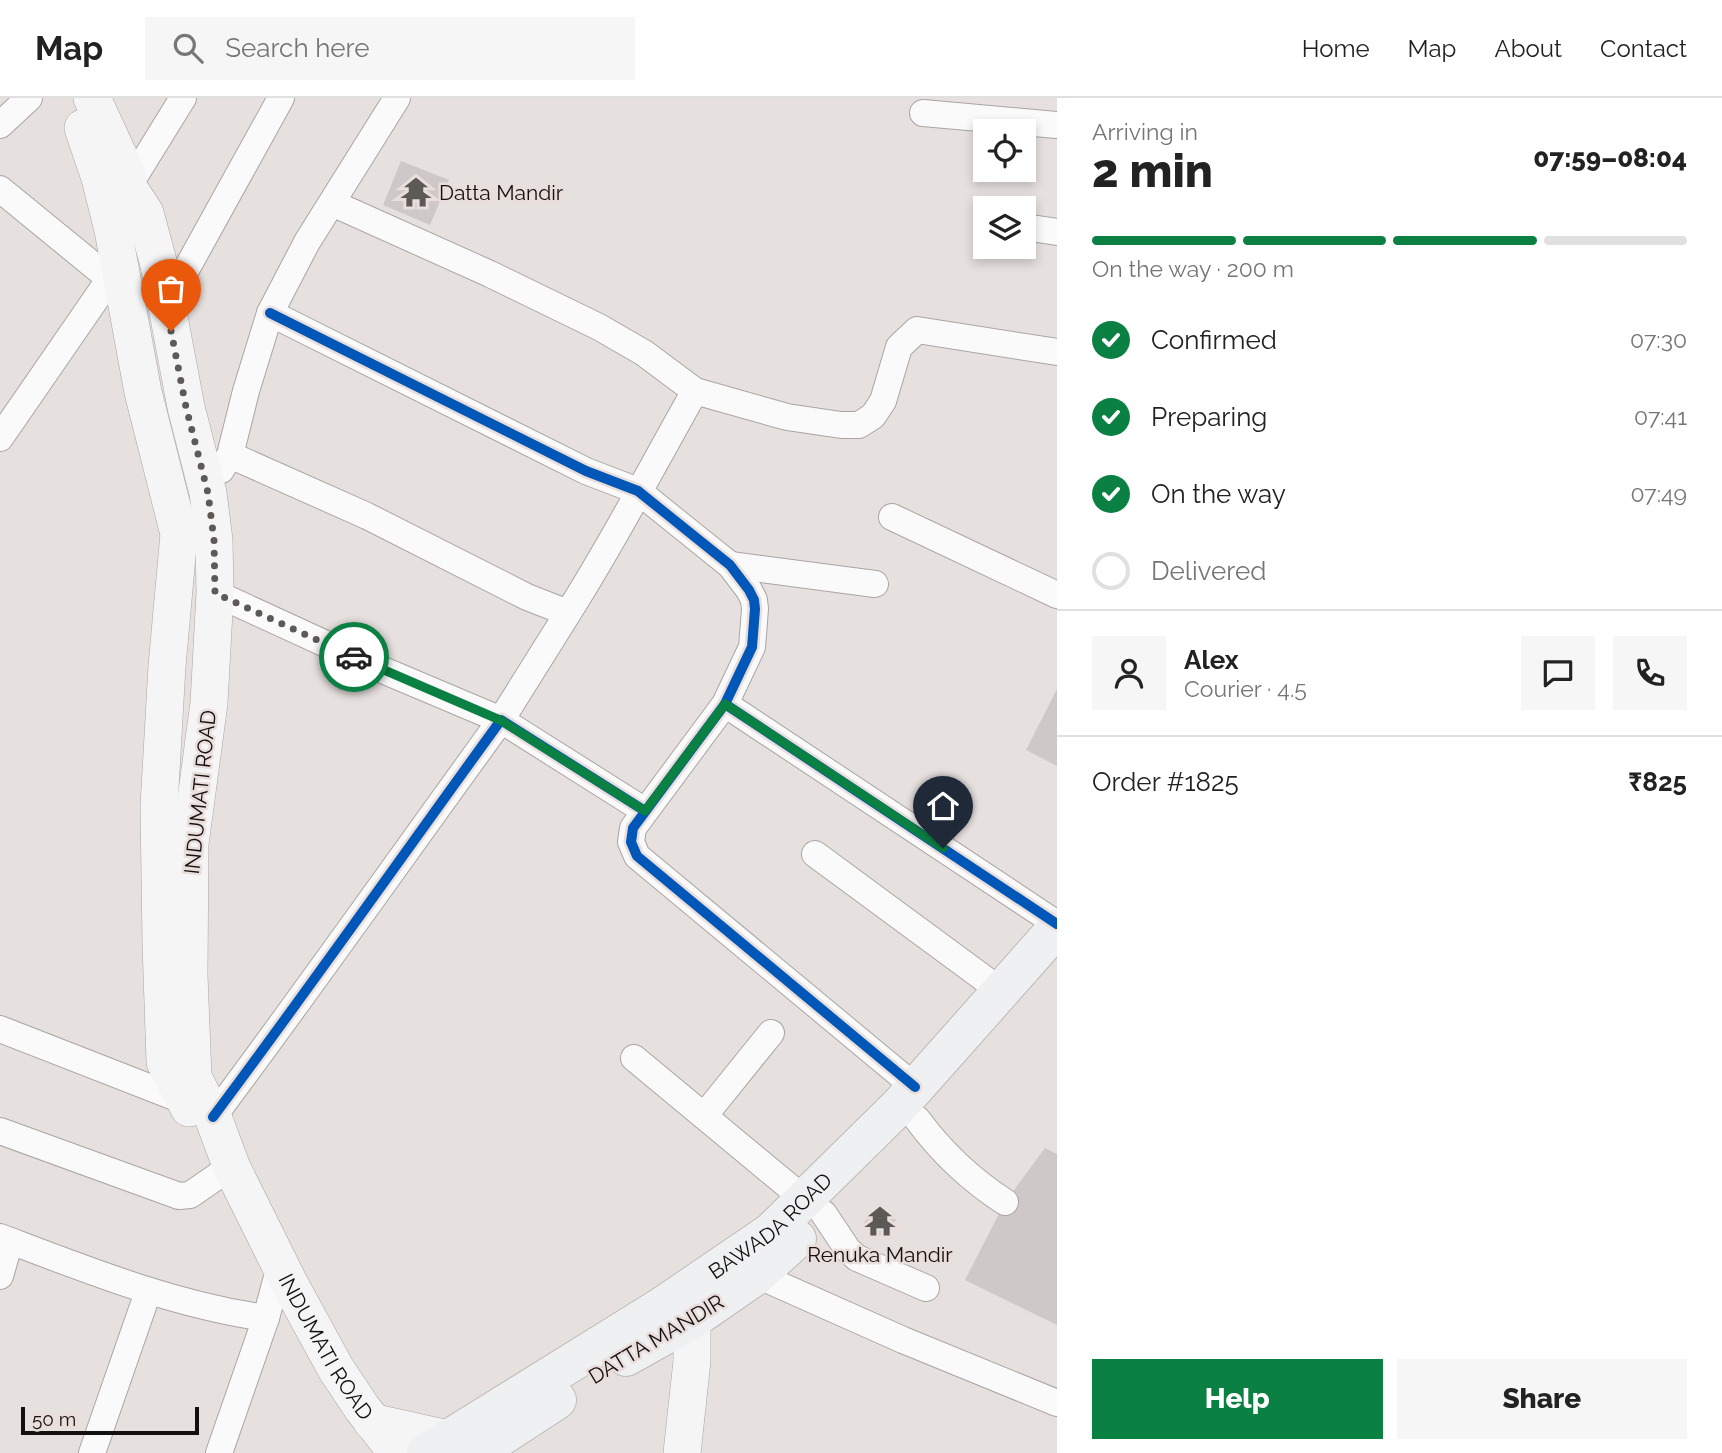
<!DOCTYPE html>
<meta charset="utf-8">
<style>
:root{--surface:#fff;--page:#f6f6f6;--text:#222;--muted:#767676;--line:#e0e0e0;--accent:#0b8043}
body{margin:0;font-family:Raleway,sans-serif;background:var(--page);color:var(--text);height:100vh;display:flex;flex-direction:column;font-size:26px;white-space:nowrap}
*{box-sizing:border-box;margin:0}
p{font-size:23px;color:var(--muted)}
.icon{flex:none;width:38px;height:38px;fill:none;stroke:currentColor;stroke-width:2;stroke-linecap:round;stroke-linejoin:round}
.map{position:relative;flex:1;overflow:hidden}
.details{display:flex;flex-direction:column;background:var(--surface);width:665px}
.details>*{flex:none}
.tools{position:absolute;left:973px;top:21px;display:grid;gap:14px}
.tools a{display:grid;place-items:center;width:63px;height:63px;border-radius:0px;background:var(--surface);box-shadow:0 4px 10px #0003;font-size:35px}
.scale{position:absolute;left:21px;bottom:18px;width:178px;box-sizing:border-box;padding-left:7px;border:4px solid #13100f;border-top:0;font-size:19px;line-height:24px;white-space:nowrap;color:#13100f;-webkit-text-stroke:5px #e9dedb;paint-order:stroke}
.pin{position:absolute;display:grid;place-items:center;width:60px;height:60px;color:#fff;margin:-72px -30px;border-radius:50% 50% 50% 0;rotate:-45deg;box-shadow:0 0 7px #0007}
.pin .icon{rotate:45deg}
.courier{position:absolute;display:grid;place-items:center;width:70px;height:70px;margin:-35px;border:5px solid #0b8043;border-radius:50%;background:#fff;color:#222;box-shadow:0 2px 9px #0007}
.head em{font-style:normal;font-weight:800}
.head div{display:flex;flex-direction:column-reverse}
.head{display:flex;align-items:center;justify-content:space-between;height:119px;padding:0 35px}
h1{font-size:46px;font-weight:800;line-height:52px}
.bar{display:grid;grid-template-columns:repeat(4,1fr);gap:10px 7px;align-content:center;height:84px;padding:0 35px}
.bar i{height:9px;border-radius:5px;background:var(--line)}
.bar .current{background:var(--accent)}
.bar p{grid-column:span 4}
.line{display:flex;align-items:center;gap:18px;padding:0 35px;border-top:2px solid var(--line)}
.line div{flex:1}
.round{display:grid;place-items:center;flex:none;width:74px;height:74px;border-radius:0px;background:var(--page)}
ol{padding:0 35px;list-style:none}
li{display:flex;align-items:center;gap:21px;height:77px}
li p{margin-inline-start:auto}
li .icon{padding:7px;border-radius:50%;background:var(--accent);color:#fff;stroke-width:4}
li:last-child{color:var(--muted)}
li i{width:38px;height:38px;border:4px solid var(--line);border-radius:50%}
.button{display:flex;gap:14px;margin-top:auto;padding:14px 35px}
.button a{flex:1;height:80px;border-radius:0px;background:var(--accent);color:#fff;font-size:28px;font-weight:800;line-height:80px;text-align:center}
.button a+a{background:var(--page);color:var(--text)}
header{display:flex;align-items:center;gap:42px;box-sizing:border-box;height:98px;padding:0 35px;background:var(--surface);border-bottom:2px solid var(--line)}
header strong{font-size:33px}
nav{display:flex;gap:38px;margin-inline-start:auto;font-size:24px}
.search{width:490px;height:63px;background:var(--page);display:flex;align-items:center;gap:18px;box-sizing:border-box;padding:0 24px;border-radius:0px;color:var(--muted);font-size:26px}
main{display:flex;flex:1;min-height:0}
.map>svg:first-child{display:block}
.building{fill:#cec9c8}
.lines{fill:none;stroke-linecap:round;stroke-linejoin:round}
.minor-casing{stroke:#aaa5a4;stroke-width:28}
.secondary-casing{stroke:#aaa5a4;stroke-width:38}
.primary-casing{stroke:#bebbba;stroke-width:40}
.minor{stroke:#fbfafa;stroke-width:26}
.secondary{stroke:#f5f5f6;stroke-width:37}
.primary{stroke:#eef0f2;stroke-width:38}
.cycleway-casing{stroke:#e9dedb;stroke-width:15}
.cycleway{stroke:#0057b8;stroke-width:10}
.done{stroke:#5d5957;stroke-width:7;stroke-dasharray:0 12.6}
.route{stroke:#0b8043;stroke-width:9}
.labels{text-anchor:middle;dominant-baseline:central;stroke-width:5;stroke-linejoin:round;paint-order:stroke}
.poi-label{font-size:21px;fill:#13100f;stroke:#e9dedb;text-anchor:start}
.street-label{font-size:21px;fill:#13100f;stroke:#e9dedb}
</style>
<header>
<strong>Map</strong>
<div class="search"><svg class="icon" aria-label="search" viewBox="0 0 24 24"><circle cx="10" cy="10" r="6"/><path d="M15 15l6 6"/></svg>Search here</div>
<nav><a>Home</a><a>Map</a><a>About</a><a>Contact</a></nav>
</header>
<main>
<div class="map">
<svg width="1057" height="1355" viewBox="0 0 1057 1355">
<rect width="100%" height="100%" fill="#e6e0de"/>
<g class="building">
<path d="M401,63L449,82L430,127L383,107Z"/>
<path d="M1057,591V668L1026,652Z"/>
<path d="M1045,1050L1057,1056V1227L965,1182L1005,1104Z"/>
<path d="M879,1105L897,1121L880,1138L864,1125Z"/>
</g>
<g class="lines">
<g class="minor-casing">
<g id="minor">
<path d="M923,15L1057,27"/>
<path d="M0,27L29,0"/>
<path d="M128,89L183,0"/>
<path d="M0,91L110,181"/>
<path d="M332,105L490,176L599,229L644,255L695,293L787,319L841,327H859L873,318L883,303L899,249L917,232L1057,254"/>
<path d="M1024,129L1057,134"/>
<path d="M166,208L281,0"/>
<path d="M270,215L586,373L638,393L730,467L749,492L754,502L755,511L752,549L725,606L633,730L631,744L637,758L915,989"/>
<path d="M0,340L120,166"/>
<path d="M230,357L367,418L527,499L568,515C614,443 653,367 695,293"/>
<path d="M221,372L230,357L246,293L270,215L307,144L397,0"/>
<path d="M892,419L1057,497"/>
<path d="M730,467L875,486"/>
<path d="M215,495L378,570L501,622L568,515"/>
<path d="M725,606L1057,826"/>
<path d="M815,756L1001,893"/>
<path d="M0,931L187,1004"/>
<path d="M634,960L804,1101"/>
<path d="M704,1018L771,935"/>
<path d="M213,1019C311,888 405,754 501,622L645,713"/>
<path d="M917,1021C942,1055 971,1082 1005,1104"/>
<path d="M0,1033L179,1098L190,1097L219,1077"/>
<path d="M824,1116L848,1152L857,1160L926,1190"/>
<path d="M0,1139C87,1172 174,1207 266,1220L276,1183"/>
<path d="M757,1177L903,1242L1057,1305"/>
<path d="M0,1178L10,1143"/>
<path d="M92,1355L148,1194"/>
<path d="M219,1355L266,1220"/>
</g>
</g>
<g class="secondary-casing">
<g id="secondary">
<path id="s1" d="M92,0L127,76L128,89L145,115L159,167L186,309L208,395L214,442L215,495L209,605L190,746L189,877L193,979L213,1019L232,1070L288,1183L336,1271L362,1310L397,1355"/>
<path d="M83,30L100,80L113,132L143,294L179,436L167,568L159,708L161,846L165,964L189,1010"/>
<path d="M372,1324L448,1341"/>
<path d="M682,1355L692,1263V1193"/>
</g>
</g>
<g class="primary-casing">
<g id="primary">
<path d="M626,1259L692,1222L757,1177L797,1141"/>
<path id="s2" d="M426,1355L661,1209L771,1134L899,1008L1057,830"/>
<path d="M476,1355L557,1302"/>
</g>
</g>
<use href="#minor" class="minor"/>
<use href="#secondary" class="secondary"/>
<use href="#primary" class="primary"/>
<g class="cycleway-casing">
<g id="cycleway">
<path d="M270,215L586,373L638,393L730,467L749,492L754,502L755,511L752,549L725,606L633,730L631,744L637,758L915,989"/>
<path d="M725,606L1057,826"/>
<path d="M213,1019C311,888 405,754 501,622L645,713"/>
</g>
</g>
<use href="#cycleway" class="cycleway"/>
</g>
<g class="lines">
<path class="done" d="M171,233L186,309L208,395L214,442L215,495L354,559"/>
<path class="route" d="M354,559L500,622L645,713L725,606L943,750"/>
</g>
<defs>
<g id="temple-bare" transform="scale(2.415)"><path d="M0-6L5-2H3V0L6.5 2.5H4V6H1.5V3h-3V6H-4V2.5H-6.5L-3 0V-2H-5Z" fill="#5d5957" stroke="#e9dedb" stroke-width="2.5" paint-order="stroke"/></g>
</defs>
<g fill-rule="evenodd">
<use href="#temple-bare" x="416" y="94"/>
<use href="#temple-bare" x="880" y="1123"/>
</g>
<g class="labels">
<g class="poi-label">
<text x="439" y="94">Datta Mandir</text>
<text x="880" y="1156" text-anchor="middle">Renuka Mandir</text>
</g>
<g class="street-label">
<text transform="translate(200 694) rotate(-84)">INDUMATI ROAD</text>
<text stroke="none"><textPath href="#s2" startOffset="413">BAWADA ROAD</textPath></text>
<text transform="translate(656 1241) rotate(-31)">DATTA MANDIR</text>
<text stroke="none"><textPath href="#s1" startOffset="1302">INDUMATI ROAD</textPath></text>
</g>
</g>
</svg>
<div class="tools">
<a><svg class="icon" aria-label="locate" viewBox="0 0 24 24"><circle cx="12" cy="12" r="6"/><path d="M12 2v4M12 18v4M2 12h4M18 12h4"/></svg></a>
<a><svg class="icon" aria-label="layers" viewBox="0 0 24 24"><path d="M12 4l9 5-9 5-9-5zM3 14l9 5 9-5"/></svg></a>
</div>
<div class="scale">50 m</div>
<div class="pin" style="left:171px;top:233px;background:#ea580c"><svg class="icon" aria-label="bag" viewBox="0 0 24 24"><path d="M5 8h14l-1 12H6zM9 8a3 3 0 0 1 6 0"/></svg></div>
<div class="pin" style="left:943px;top:750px;background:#1f2937"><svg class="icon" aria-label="home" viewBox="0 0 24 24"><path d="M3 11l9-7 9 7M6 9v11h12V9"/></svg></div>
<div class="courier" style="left:354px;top:559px"><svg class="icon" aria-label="car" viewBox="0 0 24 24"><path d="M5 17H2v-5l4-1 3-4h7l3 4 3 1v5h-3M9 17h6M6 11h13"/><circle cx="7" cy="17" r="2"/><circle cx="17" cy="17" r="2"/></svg></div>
</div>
<section class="details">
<div class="head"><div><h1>2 min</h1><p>Arriving in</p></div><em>07:59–08:04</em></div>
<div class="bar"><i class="current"></i><i class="current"></i><i class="current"></i><i></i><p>On the way · 200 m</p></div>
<ol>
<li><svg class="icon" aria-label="check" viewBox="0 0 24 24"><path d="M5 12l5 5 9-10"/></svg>Confirmed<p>07:30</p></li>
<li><svg class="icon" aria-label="check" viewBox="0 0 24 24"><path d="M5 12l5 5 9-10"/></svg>Preparing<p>07:41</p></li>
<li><svg class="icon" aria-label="check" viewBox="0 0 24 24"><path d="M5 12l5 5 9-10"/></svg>On the way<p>07:49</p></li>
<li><i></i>Delivered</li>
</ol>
<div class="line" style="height:126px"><a class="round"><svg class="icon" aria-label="person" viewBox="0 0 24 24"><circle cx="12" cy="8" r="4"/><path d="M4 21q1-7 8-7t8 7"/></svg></a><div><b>Alex</b><p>Courier · 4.5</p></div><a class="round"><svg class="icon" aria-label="chat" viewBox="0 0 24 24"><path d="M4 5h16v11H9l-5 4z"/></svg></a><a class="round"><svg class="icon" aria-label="phone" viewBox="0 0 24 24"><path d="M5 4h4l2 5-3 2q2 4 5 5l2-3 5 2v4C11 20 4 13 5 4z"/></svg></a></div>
<div class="line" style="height:91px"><div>Order #1825</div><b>₹825</b></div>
<div class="button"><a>Help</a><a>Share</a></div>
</section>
</main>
